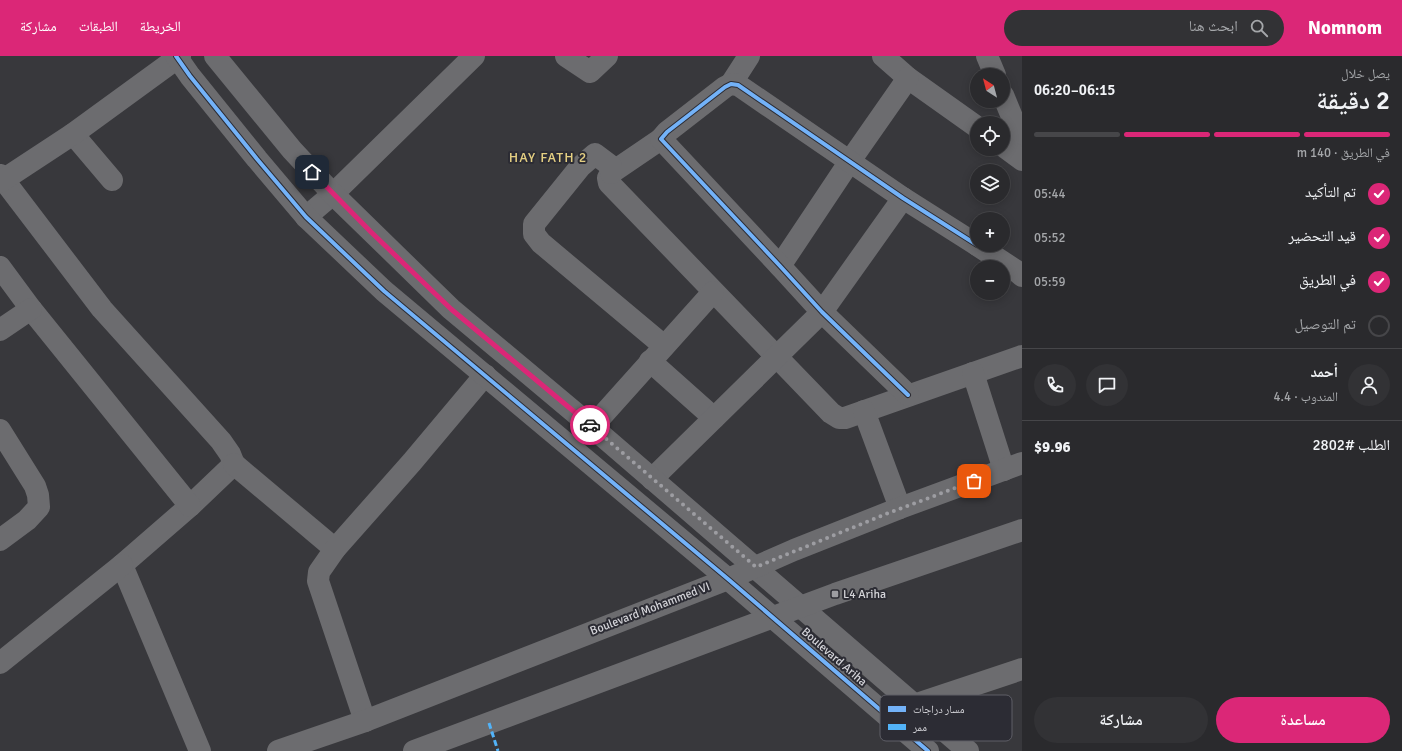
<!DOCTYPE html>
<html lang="ar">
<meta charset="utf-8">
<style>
:root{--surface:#2a2a2d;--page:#323235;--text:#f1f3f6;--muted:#a5a7aa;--line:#464649;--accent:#db2777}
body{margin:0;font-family:Signika,"Noto Naskh Arabic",sans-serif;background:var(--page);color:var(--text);direction:rtl;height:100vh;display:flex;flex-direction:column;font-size:15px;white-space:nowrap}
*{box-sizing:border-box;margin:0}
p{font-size:13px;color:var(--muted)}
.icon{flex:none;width:22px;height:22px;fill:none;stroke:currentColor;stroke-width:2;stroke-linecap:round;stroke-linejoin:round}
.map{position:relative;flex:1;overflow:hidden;direction:ltr}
.side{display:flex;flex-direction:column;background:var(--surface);width:380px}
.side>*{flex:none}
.needle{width:26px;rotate:324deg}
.buttons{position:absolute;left:970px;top:12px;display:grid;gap:8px}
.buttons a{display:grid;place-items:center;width:40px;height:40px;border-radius:50%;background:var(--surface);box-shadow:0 2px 10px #0003,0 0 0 1px var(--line);font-size:20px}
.pin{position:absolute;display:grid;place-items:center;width:34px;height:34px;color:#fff;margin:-17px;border-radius:8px;box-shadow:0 2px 6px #0006}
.courier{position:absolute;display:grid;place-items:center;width:40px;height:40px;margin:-20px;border:3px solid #db2777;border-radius:50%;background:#fff;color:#222;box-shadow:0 1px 5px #0007}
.headline em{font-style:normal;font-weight:600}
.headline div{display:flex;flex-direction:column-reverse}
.headline{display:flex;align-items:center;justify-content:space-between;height:68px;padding:0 12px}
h1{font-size:26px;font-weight:600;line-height:30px}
.bar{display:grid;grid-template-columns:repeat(4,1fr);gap:6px 4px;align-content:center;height:48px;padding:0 12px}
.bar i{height:5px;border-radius:3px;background:var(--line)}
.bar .selected{background:var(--accent)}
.bar p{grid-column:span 4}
.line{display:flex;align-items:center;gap:10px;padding:0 12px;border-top:1px solid var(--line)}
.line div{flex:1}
.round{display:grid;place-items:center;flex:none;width:42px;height:42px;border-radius:21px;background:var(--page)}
ol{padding:0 12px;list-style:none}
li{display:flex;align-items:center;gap:12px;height:44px}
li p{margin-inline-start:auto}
li .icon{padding:4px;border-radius:50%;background:var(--accent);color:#fff;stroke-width:4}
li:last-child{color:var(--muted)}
li i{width:22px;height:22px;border:2px solid var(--line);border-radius:50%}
.cta{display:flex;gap:8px;margin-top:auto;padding:8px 12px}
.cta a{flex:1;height:46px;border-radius:24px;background:var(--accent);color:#fff;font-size:16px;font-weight:600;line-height:46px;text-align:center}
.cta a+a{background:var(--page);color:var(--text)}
header{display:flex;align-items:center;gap:24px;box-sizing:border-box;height:56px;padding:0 20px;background:var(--accent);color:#fff}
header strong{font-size:19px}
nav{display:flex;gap:22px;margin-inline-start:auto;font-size:14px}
.search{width:280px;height:36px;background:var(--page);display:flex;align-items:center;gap:10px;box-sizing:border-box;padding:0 14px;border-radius:22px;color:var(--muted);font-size:15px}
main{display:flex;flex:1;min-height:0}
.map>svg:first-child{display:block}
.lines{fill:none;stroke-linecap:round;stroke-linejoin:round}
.street{stroke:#6c6c6f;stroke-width:22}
.secondary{stroke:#6c6c6f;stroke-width:22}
.quiet{stroke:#52b3f8;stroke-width:3;stroke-dasharray:6 3;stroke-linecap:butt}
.cycleway-casing{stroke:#2c2c34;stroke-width:6}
.cycleway{stroke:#73b2f8;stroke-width:4}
.done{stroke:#9d9da2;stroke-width:4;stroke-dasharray:0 7.2}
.route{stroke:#db2777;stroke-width:5}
.poi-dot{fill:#9d9da2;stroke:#2c2c34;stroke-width:1.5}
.labels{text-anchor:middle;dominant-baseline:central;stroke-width:4;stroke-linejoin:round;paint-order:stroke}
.poi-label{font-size:12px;fill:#d4d4d9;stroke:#2c2c34;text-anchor:start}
.street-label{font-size:12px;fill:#d4d4d9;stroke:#2c2c34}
.quarter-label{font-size:14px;letter-spacing:1px;fill:#e4cf82;stroke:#2c2c34}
.key{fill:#2c2c34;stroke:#5e5e66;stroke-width:1}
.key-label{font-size:11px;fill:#d4d4d9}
</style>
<header>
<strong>Nomnom</strong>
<div class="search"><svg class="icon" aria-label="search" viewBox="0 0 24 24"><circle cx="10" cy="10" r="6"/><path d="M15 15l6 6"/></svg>ابحث هنا</div>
<nav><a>الخريطة</a><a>الطبقات</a><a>مشاركة</a></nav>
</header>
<main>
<section class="side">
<div class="headline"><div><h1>2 دقيقة</h1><p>يصل خلال</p></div><em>06:15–06:20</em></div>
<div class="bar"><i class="selected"></i><i class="selected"></i><i class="selected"></i><i></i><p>في الطريق · 140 m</p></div>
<ol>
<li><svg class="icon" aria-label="check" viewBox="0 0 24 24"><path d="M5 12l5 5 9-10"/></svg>تم التأكيد<p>05:44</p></li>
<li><svg class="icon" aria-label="check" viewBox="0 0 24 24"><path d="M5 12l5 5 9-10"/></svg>قيد التحضير<p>05:52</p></li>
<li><svg class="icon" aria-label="check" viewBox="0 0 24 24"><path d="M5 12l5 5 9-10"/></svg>في الطريق<p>05:59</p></li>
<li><i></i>تم التوصيل</li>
</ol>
<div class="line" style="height:72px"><a class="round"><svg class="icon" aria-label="person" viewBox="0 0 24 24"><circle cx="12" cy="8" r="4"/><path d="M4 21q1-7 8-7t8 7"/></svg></a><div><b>أحمد</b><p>المندوب · 4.4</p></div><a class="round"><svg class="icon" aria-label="chat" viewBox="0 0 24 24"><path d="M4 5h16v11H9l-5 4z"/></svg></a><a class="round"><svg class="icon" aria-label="phone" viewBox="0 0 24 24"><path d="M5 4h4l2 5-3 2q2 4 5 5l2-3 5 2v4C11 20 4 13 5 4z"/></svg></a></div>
<div class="line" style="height:52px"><div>الطلب #2802</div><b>$9.96</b></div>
<div class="cta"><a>مساعدة</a><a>مشاركة</a></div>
</section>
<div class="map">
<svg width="1022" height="695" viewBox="0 0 1022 695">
<rect width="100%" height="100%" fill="#38383c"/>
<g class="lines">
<g class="street">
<path d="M566,0L590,16L607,0"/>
<path d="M883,0L908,22L977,71"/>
<path d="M987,0L995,19"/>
<path d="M731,28L749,0"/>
<path d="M1003,39L1022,85"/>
<path d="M73,78L112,124"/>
<path d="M661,83L611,117L608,122L609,127L831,357L839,362H845L1022,300"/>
<path d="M1003,90L1022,104"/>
<path d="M611,117V110L595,98L580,111L534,168V178L541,187L664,290"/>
<path d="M0,119L102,253L221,385L230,398L234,408L190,450L122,509L200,695"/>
<path d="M0,126L73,78L180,0"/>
<path d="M306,161L333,138L474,0"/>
<path d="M977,189L1015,214L1022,220"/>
<path d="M780,210L850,105L908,22"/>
<path d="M0,211L31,253L190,450"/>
<path d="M0,274L31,253"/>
<path d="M650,305L714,362"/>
<path d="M973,317L1004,414"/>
<path d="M908,339L822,256L780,210L661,83L667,76L725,31L731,28L738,29L903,142L977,189"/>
<path d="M864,355L900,452"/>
<path d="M592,371L713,236"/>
<path d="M0,374L35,430L38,439L39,451L27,464L0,484"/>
<path d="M234,408L335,493"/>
<path d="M652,423L822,256L903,142"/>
<path d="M0,607L122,509"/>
<path d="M914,649L1022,613"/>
<path d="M365,665L318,525L319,516L335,493L412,406L485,319"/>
</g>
<g class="secondary">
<path d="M176,0L190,20L257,103L306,161L384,235L728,523L928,695"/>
<path d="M215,0L292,94L333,138L451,253L592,371L968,695"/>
<path d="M278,695L365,665L728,523L794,494L900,452L1022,407"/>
<path d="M414,695L835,538L1022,474"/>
</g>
<path class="quiet" d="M489,667L498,695"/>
<g class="cycleway-casing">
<g id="cycleway">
<path d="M176,0L190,20L257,103L306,161L384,235L728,523L928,695"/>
<path d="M908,339L822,256L780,210L661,83L667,76L725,31L731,28L738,29L903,142L977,189"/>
</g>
</g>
<use href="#cycleway" class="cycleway"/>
</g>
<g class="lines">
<path class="done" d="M590,369L756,511L886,458L974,425"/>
<path class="route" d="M312,116L371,176L451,253L590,369"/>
</g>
<rect class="poi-dot" x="831" y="534" width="8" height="8" rx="2"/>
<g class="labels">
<g class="poi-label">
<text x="843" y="538">L4 Ariha</text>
</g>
<g class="street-label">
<text transform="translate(650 553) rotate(-21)">Boulevard Mohammed VI</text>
<text transform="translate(834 601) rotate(41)">Boulevard Ariha</text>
</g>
<g class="quarter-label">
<text x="548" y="101">HAY FATH 2</text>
</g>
</g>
<rect x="880" y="639" width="132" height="46" rx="6" class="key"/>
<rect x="888" y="650" width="18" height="6" fill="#73b2f8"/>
<rect x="888" y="668" width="18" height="6" fill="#52b3f8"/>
<g class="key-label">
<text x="913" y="657">مسار دراجات</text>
<text x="913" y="675">ممر</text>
</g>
</svg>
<div class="buttons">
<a><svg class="needle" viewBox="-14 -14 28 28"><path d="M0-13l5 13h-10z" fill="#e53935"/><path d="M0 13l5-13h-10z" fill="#a5a7aa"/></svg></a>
<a><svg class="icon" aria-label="locate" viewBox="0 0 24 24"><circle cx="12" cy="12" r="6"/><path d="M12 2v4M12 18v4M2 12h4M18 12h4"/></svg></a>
<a><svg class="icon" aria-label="layers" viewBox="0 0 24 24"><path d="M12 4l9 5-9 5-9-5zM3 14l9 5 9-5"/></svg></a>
<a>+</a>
<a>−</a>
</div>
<div class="pin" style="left:974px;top:425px;background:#ea580c"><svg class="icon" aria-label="bag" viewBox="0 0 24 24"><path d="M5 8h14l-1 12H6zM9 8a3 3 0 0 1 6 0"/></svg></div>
<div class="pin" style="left:312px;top:116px;background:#1f2937"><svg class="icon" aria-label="home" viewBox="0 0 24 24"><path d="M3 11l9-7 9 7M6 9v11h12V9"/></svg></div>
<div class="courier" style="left:590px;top:369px"><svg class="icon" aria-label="car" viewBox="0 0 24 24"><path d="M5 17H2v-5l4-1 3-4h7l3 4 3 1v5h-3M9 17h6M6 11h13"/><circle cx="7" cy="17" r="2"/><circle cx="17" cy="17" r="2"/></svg></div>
</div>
</main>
